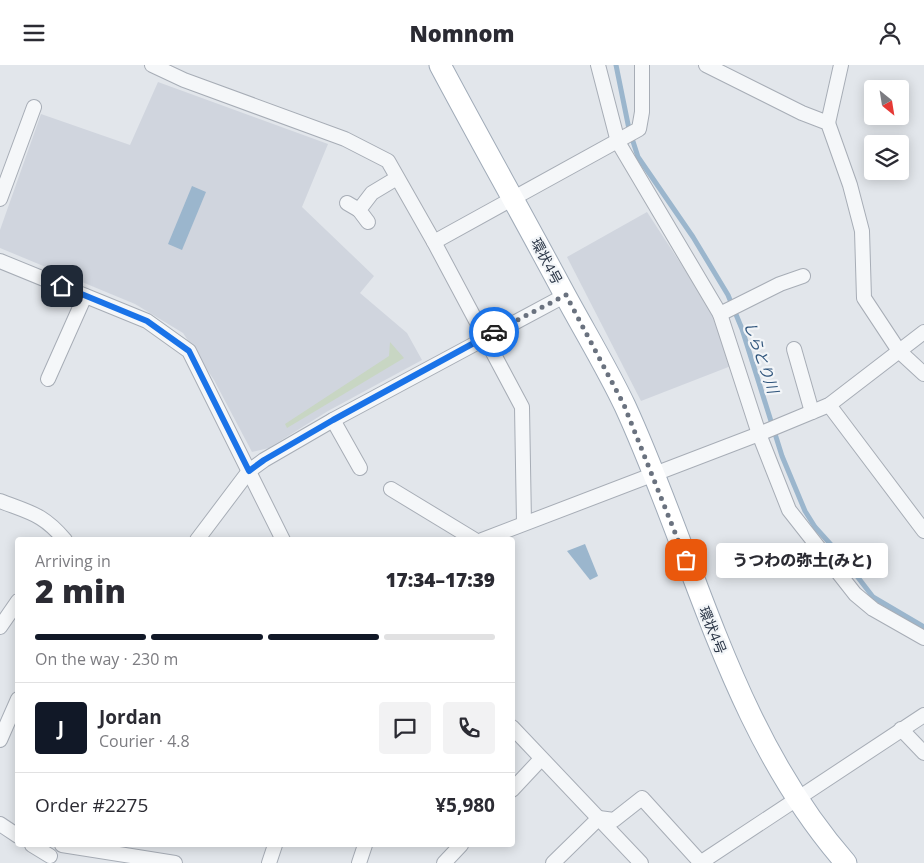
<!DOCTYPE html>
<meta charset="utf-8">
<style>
:root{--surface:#fff;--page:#f2f2f3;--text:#2b2b33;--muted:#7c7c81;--line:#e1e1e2;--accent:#111827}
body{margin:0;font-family:"Open Sans","Noto Sans JP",sans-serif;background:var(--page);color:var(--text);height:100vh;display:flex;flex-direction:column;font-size:19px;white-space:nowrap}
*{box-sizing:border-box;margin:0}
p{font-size:16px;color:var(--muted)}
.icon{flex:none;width:28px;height:28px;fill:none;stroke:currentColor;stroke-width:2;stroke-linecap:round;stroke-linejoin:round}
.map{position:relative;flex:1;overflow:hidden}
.drawer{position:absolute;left:15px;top:472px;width:500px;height:310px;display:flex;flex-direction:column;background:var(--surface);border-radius:5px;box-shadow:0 2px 12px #0003}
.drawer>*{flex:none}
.needle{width:32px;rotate:150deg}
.fabs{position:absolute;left:864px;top:15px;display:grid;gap:10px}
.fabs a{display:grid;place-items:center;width:45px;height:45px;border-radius:5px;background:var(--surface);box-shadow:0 2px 12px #0003;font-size:25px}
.pin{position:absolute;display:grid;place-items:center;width:42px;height:42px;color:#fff;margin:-21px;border-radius:10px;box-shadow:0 2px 8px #0006}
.courier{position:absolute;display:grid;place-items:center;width:50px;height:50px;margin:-25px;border:4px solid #1a73e8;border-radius:50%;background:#fff;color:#222;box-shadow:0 1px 6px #0007}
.bubble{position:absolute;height:35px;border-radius:5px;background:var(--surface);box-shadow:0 2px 12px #0003;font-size:16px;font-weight:800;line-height:35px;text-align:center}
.headline em{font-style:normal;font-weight:800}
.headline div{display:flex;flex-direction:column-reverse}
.headline{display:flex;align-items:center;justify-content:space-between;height:85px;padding:0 20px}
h1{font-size:32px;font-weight:800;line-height:38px}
.bar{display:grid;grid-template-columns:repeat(4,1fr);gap:8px 5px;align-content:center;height:60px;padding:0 20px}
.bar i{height:6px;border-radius:4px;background:var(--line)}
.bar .active{background:var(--accent)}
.bar p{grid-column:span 4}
.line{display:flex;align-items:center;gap:12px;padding:0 20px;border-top:1px solid var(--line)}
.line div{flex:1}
.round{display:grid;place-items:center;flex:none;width:52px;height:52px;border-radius:5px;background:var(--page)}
header{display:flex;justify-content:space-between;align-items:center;height:65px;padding:0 20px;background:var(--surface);font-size:22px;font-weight:800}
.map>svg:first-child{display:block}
.built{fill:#d0d5de}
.green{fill:#c8d6c3}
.water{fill:#9bb6cd}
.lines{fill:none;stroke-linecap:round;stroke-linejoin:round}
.stream{stroke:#9bb6cd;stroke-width:5}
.minor-casing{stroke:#a7adb6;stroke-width:16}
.primary-casing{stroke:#a0abb8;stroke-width:23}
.minor{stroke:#f5f7f9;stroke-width:14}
.primary{stroke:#fff;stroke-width:21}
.done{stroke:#6a727f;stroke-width:5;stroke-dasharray:0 9}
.route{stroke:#1a73e8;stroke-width:6}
.labels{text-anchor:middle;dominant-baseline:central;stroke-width:4.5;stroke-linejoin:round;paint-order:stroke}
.street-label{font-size:14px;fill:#293445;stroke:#f2f5f8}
.water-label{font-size:15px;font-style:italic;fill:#30557c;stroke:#f2f5f8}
</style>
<header><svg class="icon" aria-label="menu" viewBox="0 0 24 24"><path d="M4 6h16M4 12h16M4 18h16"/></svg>Nomnom<svg class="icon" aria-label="person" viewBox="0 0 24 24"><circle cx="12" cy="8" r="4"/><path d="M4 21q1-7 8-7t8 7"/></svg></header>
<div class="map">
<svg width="924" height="798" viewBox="0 0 924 798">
<rect width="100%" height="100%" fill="#e2e6eb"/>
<g class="built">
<path d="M158,17L328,79L302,142L374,211L360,228L407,268L422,295L328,346L269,383L252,387L214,315L183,268L135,239L0,183V165L41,49L130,80Z"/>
<path d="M647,147L715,251L731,301L641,336L567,192Z"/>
</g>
<path class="green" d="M390,277L404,293L287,363L285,359L389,291Z"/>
<g class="water">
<path d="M192,121L206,127L182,185L168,179Z"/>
<path d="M585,479L598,511L590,515L567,486Z"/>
</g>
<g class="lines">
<path class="stream" d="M616,0L629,64L638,92L693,172L728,230L742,264L782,391L805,446L815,462L843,493L873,532L924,562"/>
<g class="minor-casing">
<g id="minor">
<path d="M152,0L184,15L345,74L388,96L434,177L522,342L524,458"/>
<path d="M598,0L618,77L720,249L759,369L789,445L855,529L873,544L924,573"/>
<path d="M706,0L802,48L828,58L850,120L862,166L864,233L899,286L924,309"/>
<path d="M828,58L841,0"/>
<path d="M0,134L34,42"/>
<path d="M347,138L359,145"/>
<path d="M368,157L359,145L372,128L397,113"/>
<path d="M434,177L639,64L642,47V0"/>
<path d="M0,196L147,256L189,286L283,475"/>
<path d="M720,249L780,219L803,211"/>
<path d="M794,284L812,347"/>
<path d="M48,314L85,231"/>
<path d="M829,340L924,466"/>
<path d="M333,355L360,403"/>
<path d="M391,424L475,475"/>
<path d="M0,436C31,448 43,449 65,475"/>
<path d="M197,475L249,406L264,395L333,355L566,230"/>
<path d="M482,475L759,369L829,340L924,267"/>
<path d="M0,562L18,536"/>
<path d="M512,662L641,798"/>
<path d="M901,664L924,688"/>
<path d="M0,675L18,634"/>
<path d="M512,725L541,694"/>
<path d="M0,759L18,771"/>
<path d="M32,780L50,791"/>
<path d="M62,780L175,798"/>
<path d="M269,798L275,780"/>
<path d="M359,798L365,780"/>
<path d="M444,798L461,780"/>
<path d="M553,798L599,753L614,755L642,733L701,798"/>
<path d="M700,798L924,650"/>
</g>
</g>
<g class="primary-casing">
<path id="primary" d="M440,0C481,77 524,153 565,230C585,267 607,303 625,341C696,495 731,667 846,798"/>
</g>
<use href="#minor" class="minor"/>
<use href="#primary" class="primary"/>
</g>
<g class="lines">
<path class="done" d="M494,267L566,230L624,340L686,495"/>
<path class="route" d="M62,221L147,256L189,286L249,406L264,395L333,355L494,267"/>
</g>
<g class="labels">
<g class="street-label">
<text transform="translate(547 196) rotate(62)">環状4号</text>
<text transform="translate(713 565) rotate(68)">環状4号</text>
</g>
<g class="water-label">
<text transform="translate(762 292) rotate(71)">しらとり川</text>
</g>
</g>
</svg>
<div class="fabs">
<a><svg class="needle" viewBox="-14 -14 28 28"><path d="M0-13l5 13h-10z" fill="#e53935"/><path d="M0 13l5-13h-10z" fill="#7c7c81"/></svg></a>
<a><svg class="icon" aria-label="layers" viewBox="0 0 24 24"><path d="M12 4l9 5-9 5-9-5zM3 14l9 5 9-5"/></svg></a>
</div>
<div class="pin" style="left:686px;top:495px;background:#ea580c"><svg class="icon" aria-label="bag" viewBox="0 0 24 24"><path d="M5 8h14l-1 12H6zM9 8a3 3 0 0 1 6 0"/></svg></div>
<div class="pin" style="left:62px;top:221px;background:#1f2937"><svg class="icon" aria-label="home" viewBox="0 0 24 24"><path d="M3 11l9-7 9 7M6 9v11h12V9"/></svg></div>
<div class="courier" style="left:494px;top:267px"><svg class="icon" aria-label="car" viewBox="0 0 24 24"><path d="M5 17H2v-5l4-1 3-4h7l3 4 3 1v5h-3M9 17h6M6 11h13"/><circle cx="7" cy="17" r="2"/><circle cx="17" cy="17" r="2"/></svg></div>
<div class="bubble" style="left:716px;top:478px;width:172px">うつわの弥土(みと)</div>
<section class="drawer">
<div class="headline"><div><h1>2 min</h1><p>Arriving in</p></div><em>17:34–17:39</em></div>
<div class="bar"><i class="active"></i><i class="active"></i><i class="active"></i><i></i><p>On the way · 230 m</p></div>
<div class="line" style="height:90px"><b class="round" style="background:var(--accent);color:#fff">J</b><div><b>Jordan</b><p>Courier · 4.8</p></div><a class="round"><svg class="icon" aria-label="chat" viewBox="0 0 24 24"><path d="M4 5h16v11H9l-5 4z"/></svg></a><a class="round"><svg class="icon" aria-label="phone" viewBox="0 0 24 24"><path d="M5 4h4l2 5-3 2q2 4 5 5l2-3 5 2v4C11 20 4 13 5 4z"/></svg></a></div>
<div class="line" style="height:65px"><div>Order #2275</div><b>¥5,980</b></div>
</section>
</div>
